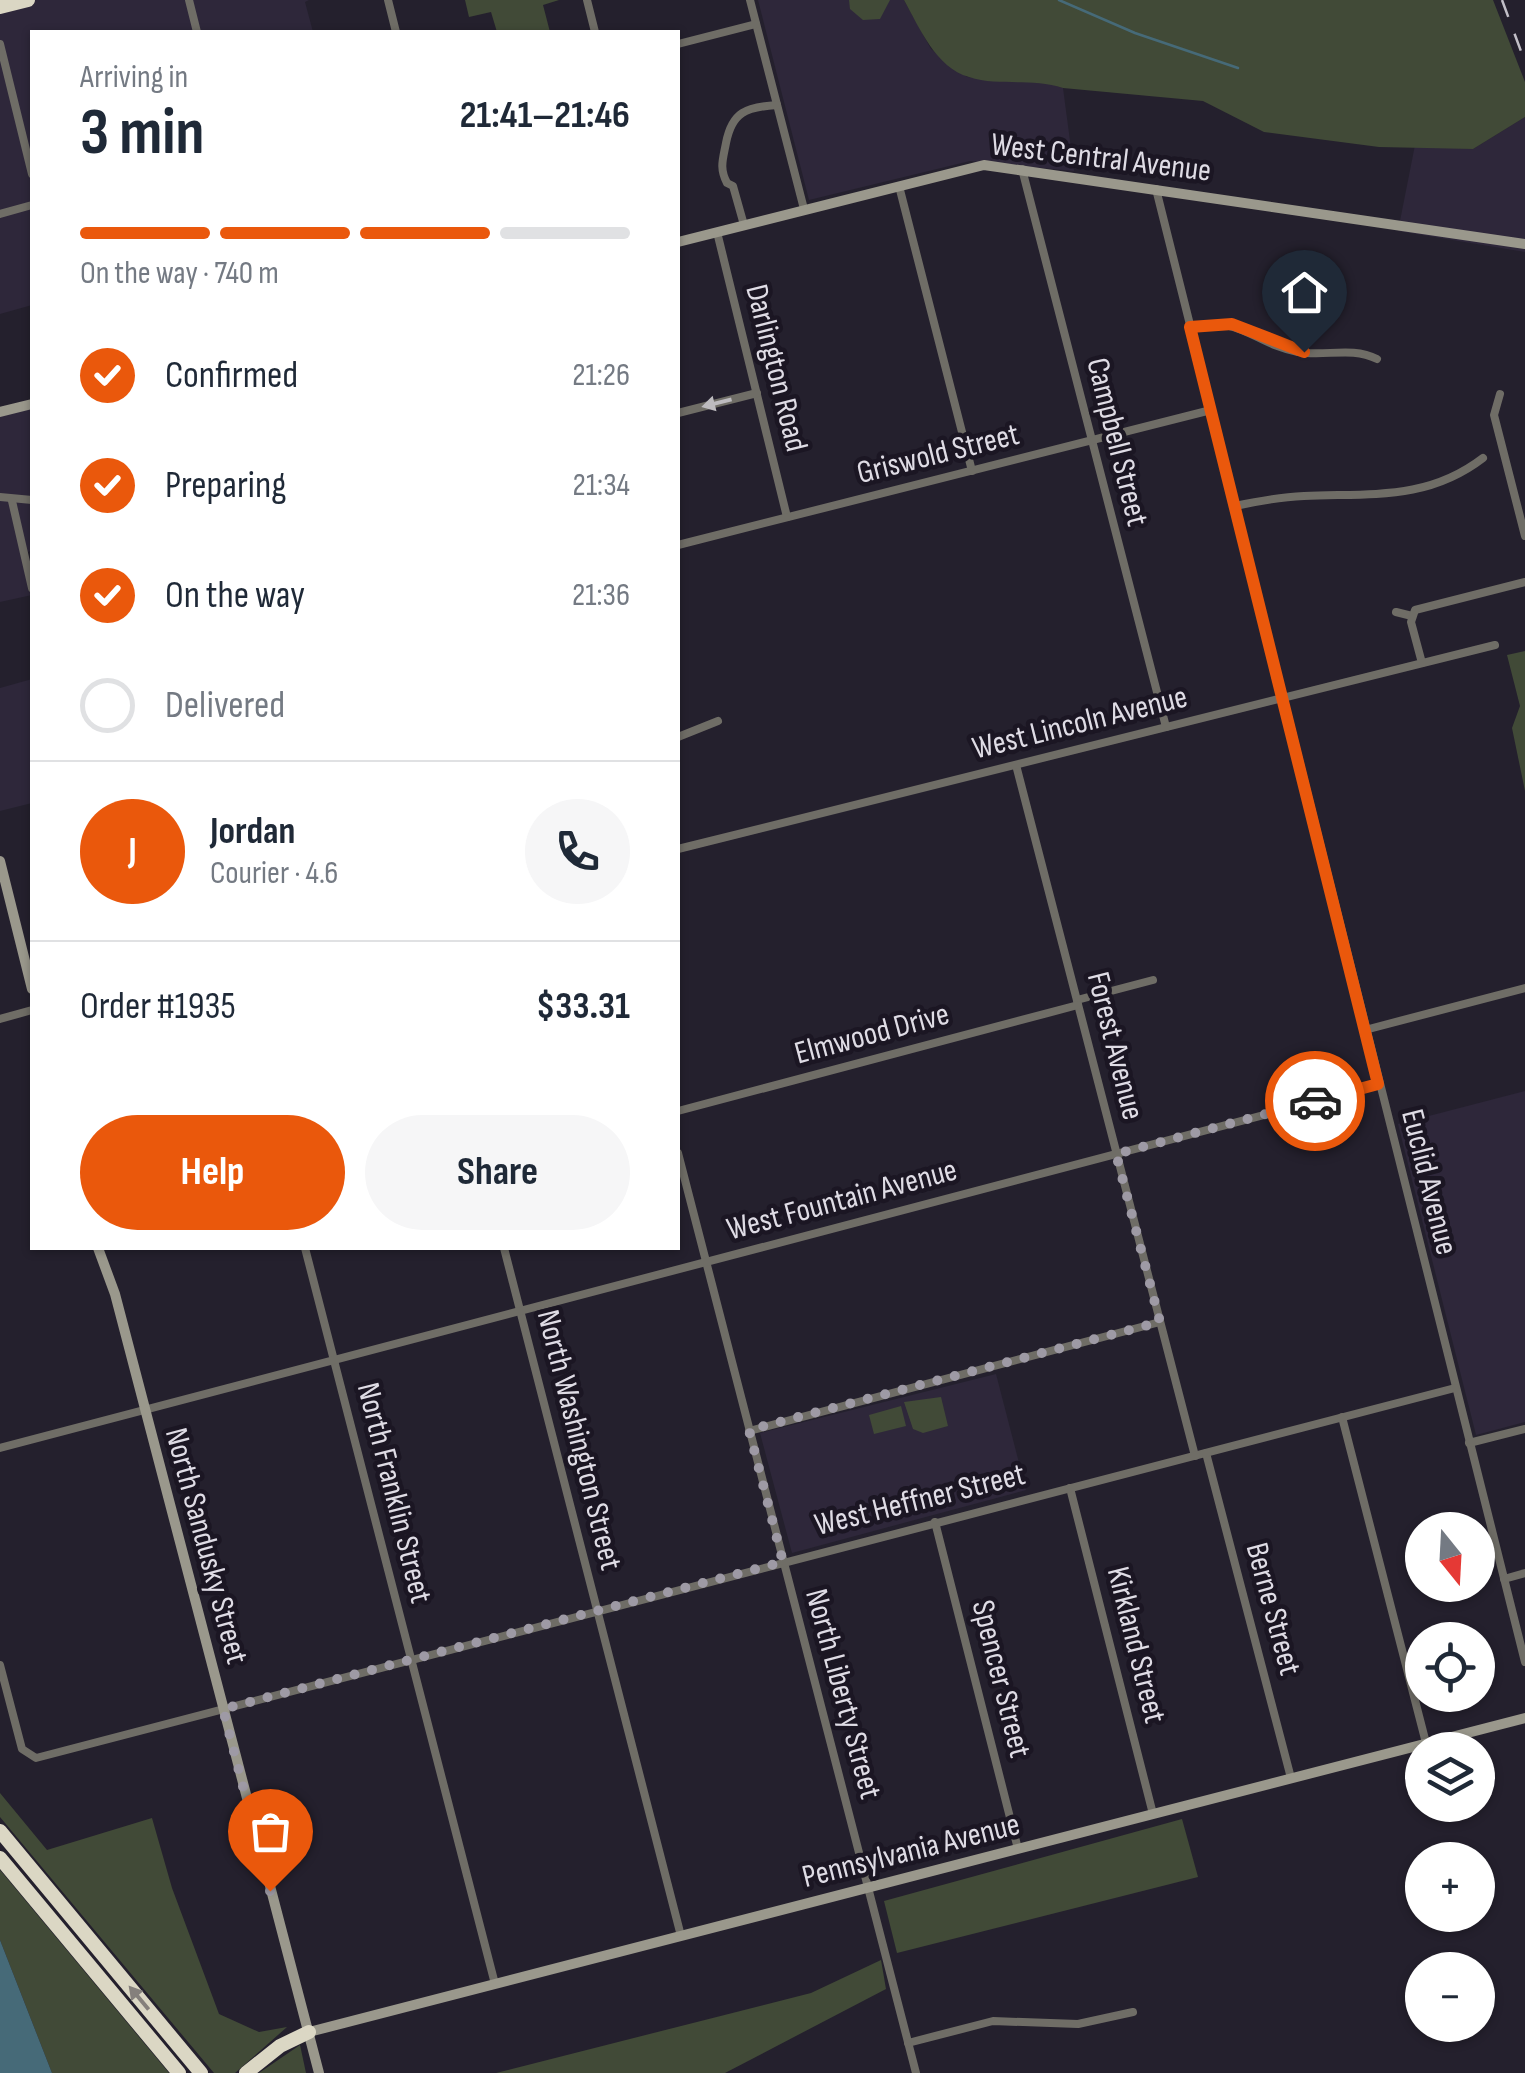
<!DOCTYPE html>
<meta charset="utf-8">
<style>
:root{--surface:#fff;--page:#f6f6f7;--text:#1f2937;--muted:#747a83;--line:#e0e1e3;--accent:#ea580c}
body{margin:0;font-family:"Sofia Sans Condensed",sans-serif;background:var(--page);color:var(--text);height:100vh;display:flex;flex-direction:column;font-size:38px;white-space:nowrap}
*{box-sizing:border-box;margin:0}
p{font-size:32px;color:var(--muted)}
.icon{flex:none;width:55px;height:55px;fill:none;stroke:currentColor;stroke-width:2;stroke-linecap:round;stroke-linejoin:round}
.map{position:relative;flex:1;overflow:hidden}
.side{position:absolute;left:30px;top:30px;width:650px;height:1220px;display:flex;flex-direction:column;background:var(--surface);border-radius:0px;box-shadow:0 2px 8px #0004}
.side>*{flex:none}
.needle{width:65px;rotate:162deg}
.fabs{position:absolute;left:1405px;top:1512px;display:grid;gap:20px}
.fabs a{display:grid;place-items:center;width:90px;height:90px;border-radius:50%;background:var(--surface);box-shadow:0 2px 8px #0004;font-size:50px}
.pin{position:absolute;display:grid;place-items:center;width:85px;height:85px;color:#fff;margin:-102px -42px;border-radius:50% 50% 50% 0;rotate:-45deg;box-shadow:0 0 10px #0007}
.pin .icon{rotate:45deg}
.courier{position:absolute;display:grid;place-items:center;width:100px;height:100px;margin:-50px;border:8px solid #ea580c;border-radius:50%;background:#fff;color:#222;box-shadow:0 2px 12px #0007}
.headline em{font-style:normal;font-weight:700}
.headline div{display:flex;flex-direction:column-reverse}
.headline{display:flex;align-items:center;justify-content:space-between;height:170px;padding:0 50px}
h1{font-size:65px;font-weight:700;line-height:75px}
.bar{display:grid;grid-template-columns:repeat(4,1fr);gap:15px 10px;align-content:center;height:120px;padding:0 50px}
.bar i{height:12px;border-radius:8px;background:var(--line)}
.bar .current{background:var(--accent)}
.bar p{grid-column:span 4}
.line{display:flex;align-items:center;gap:25px;padding:0 50px;border-top:2px solid var(--line)}
.line div{flex:1}
.round{display:grid;place-items:center;flex:none;width:105px;height:105px;border-radius:52px;background:var(--page)}
ol{padding:0 50px;list-style:none}
li{display:flex;align-items:center;gap:30px;height:110px}
li p{margin-inline-start:auto}
li .icon{padding:10px;border-radius:50%;background:var(--accent);color:#fff;stroke-width:4}
li:last-child{color:var(--muted)}
li i{width:55px;height:55px;border:5px solid var(--line);border-radius:50%}
.primary-button{display:flex;gap:20px;margin-top:auto;padding:20px 50px}
.primary-button a{flex:1;height:115px;border-radius:60px;background:var(--accent);color:#fff;font-size:40px;font-weight:700;line-height:115px;text-align:center}
.primary-button a+a{background:var(--page);color:var(--text)}
.map>svg:first-child{display:block}
.built{fill:#2e273a}
.green{fill:#414a37}
.water{fill:#466a78}
.lines{fill:none;stroke-linecap:round;stroke-linejoin:round}
.stream{stroke:#466a78;stroke-width:2.5}
.street{stroke:#6f6d66;stroke-width:8}
.secondary{stroke:#9a988c;stroke-width:10}
.highway{stroke:#dbd7c4;stroke-width:14}
.rail{stroke:#c1bec7;stroke-width:2.5;stroke-dasharray:18 18;stroke-linecap:butt}
.oneway{fill:#bdbbbf}
.oneway2{fill:#85807c}
.done{stroke:#9e9aa5;stroke-width:10;stroke-dasharray:0 18}
.route{stroke:#ea580c;stroke-width:12}
.labels{text-anchor:middle;dominant-baseline:central;stroke-width:9;stroke-linejoin:round;paint-order:stroke}
.street-label{font-size:32px;fill:#dfdce5;stroke:#1b1623}
</style>
<div class="map">
<svg width="1525" height="2073" viewBox="0 0 1525 2073">
<rect width="100%" height="100%" fill="#24202d"/>
<g class="built">
<path d="M0,0H309L305,2L313,32H32V305L0,314Z"/>
<path d="M758,0H904L931,49L967,77L1045,82L1063,88L1074,171L970,161L809,200Z"/>
<path d="M1525,117V252L1398,231L1415,145L1473,149Z"/>
<path d="M32,408V550L28,552L32,595L0,602V416Z"/>
<path d="M32,679V803L0,811V688Z"/>
<path d="M1525,1091V1422L1476,1435L1398,1124Z"/>
<path d="M996,1374L1026,1490L792,1553L760,1433Z"/>
</g>
<g class="green">
<path d="M465,0H559L543,5L550,32H497L491,12L469,17Z"/>
<path d="M849,0H890L880,19L863,20L850,9Z"/>
<path d="M904,0H1493L1525,82V117L1473,149L1379,147L1264,132L1203,101L1063,88C1032,77 999,87 969,77C936,68 919,27 904,0Z"/>
<path d="M1525,651V791L1512,728L1520,706L1507,655Z"/>
<path d="M941,1397L948,1426L923,1433L913,1429L904,1402Z"/>
<path d="M901,1406L906,1426L874,1434L869,1415Z"/>
<path d="M0,1793L47,1850L152,1818L172,1888L219,2014L259,2032L287,2027L235,2073H214L0,1817Z"/>
<path d="M1182,1819L1198,1877L897,1953L884,1901Z"/>
<path d="M0,1870L169,2073H52L0,1940Z"/>
<path d="M881,1960L886,1989L725,2073H496L811,1993Z"/>
<path d="M300,2045L306,2073H259Z"/>
</g>
<path class="water" d="M0,1940L52,2073H0Z"/>
<g class="lines">
<path class="stream" d="M1059,0L1135,33L1238,68"/>
<g class="street">
<path d="M189,0L197,32"/>
<path d="M388,0L396,32"/>
<path d="M587,0L595,32"/>
<path d="M750,0L804,209"/>
<path d="M0,44L32,174"/>
<path d="M678,44L756,24"/>
<path d="M1022,169L1166,727"/>
<path d="M899,186L972,471"/>
<path d="M1156,189L1525,1662"/>
<path d="M0,214L32,205"/>
<path d="M744,225L733,186L727,183C719,168 723,159 726,143C732,112 746,107 777,105"/>
<path d="M717,232L787,517"/>
<path d="M1190,327C1241,315 1254,344 1298,352C1325,357 1351,346 1377,359"/>
<path d="M1500,394L1494,415L1525,536"/>
<path d="M678,413L757,393"/>
<path d="M0,497L32,500"/>
<path d="M12,501L32,588"/>
<path d="M1235,506C1258,501 1281,497 1304,496C1370,493 1427,501 1483,458"/>
<path d="M678,545L1211,410"/>
<path d="M1396,612L1412,616"/>
<path d="M1422,663L1411,622L1415,610L1525,582"/>
<path d="M678,737L718,721"/>
<path d="M1016,765L1195,1456"/>
<path d="M678,849L1495,645"/>
<path d="M1077,1000L1153,980"/>
<path d="M0,1019L32,1010"/>
<path d="M1365,1030L1525,988"/>
<path d="M678,1111L1078,1005"/>
<path d="M678,1153L916,2073"/>
<path d="M305,1248L495,1984"/>
<path d="M504,1248L681,1936"/>
<path d="M1342,1417L1426,1743"/>
<path d="M749,1431L1160,1322"/>
<path d="M1469,1443L1525,1429"/>
<path d="M0,1448L1378,1085"/>
<path d="M1206,1453L1291,1778"/>
<path d="M1070,1488L1153,1814"/>
<path d="M935,1522L1018,1849"/>
<path d="M1504,1579L1525,1573"/>
<path d="M0,1665L22,1749L36,1758L1455,1388"/>
<path d="M908,2043L993,2021L1078,2024L1133,2012"/>
</g>
<g class="secondary">
<path d="M678,242L984,165L1525,244"/>
<path d="M0,412L32,404"/>
<path d="M0,861L32,989"/>
<path d="M98,1248L115,1294L319,2073"/>
<path d="M309,2032L1525,1718"/>
</g>
<g class="highway">
<path d="M0,7L28,0"/>
<path d="M0,1831L201,2073"/>
<path d="M0,1858L179,2073"/>
<path d="M246,2073L280,2046L309,2032"/>
</g>
<path class="rail" d="M1502,0L1525,62"/>
</g>
<defs><path id="oneway-solid" d="M-6-.8H1V-3.2L6.5 0L1 3.2V.8H-6Z" transform="scale(2.5)"/></defs>
<use class="oneway" href="#oneway-solid" transform="translate(717 403) rotate(166)"/>
<use class="oneway2" href="#oneway-solid" transform="translate(139 1998) rotate(-130)"/>
<g class="lines">
<path class="done" d="M270,1891L223,1709L783,1562L749,1430L1160,1322L1116,1154L1315,1101"/>
<path class="route" d="M1304,352L1232,324L1190,327L1378,1084L1315,1101"/>
</g>
<g class="labels">
<g class="street-label">
<text transform="translate(1101 158) rotate(7)">West Central Avenue</text>
<text transform="translate(776 368) rotate(76)">Darlington Road</text>
<text transform="translate(1117 442) rotate(76)">Campbell Street</text>
<text transform="translate(938 454) rotate(-14)">Griswold Street</text>
<text transform="translate(1080 723) rotate(-14)">West Lincoln Avenue</text>
<text transform="translate(872 1034) rotate(-15)">Elmwood Drive</text>
<text transform="translate(1115 1046) rotate(76)">Forest Avenue</text>
<text transform="translate(1429 1182) rotate(76)">Euclid Avenue</text>
<text transform="translate(842 1200) rotate(-15)">West Fountain Avenue</text>
<text transform="translate(579 1440) rotate(76)">North Washington Street</text>
<text transform="translate(394 1493) rotate(76)">North Franklin Street</text>
<text transform="translate(920 1500) rotate(-14)">West Heffner Street</text>
<text transform="translate(206 1546) rotate(75)">North Sandusky Street</text>
<text transform="translate(1273 1609) rotate(75)">Berne Street</text>
<text transform="translate(1136 1645) rotate(76)">Kirkland Street</text>
<text transform="translate(1001 1679) rotate(76)">Spencer Street</text>
<text transform="translate(843 1694) rotate(75)">North Liberty Street</text>
<text transform="translate(911 1851) rotate(-14)">Pennsylvania Avenue</text>
</g>
</g>
</svg>
<div class="fabs">
<a><svg class="needle" viewBox="-14 -14 28 28"><path d="M0-13l5 13h-10z" fill="#e53935"/><path d="M0 13l5-13h-10z" fill="#747a83"/></svg></a>
<a><svg class="icon" aria-label="locate" viewBox="0 0 24 24"><circle cx="12" cy="12" r="6"/><path d="M12 2v4M12 18v4M2 12h4M18 12h4"/></svg></a>
<a><svg class="icon" aria-label="layers" viewBox="0 0 24 24"><path d="M12 4l9 5-9 5-9-5zM3 14l9 5 9-5"/></svg></a>
<a>+</a>
<a>−</a>
</div>
<div class="pin" style="left:270px;top:1891px;background:#ea580c"><svg class="icon" aria-label="bag" viewBox="0 0 24 24"><path d="M5 8h14l-1 12H6zM9 8a3 3 0 0 1 6 0"/></svg></div>
<div class="pin" style="left:1304px;top:352px;background:#1f2937"><svg class="icon" aria-label="home" viewBox="0 0 24 24"><path d="M3 11l9-7 9 7M6 9v11h12V9"/></svg></div>
<div class="courier" style="left:1315px;top:1101px"><svg class="icon" aria-label="car" viewBox="0 0 24 24"><path d="M5 17H2v-5l4-1 3-4h7l3 4 3 1v5h-3M9 17h6M6 11h13"/><circle cx="7" cy="17" r="2"/><circle cx="17" cy="17" r="2"/></svg></div>
<section class="side">
<div class="headline"><div><h1>3 min</h1><p>Arriving in</p></div><em>21:41–21:46</em></div>
<div class="bar"><i class="current"></i><i class="current"></i><i class="current"></i><i></i><p>On the way · 740 m</p></div>
<ol>
<li><svg class="icon" aria-label="check" viewBox="0 0 24 24"><path d="M5 12l5 5 9-10"/></svg>Confirmed<p>21:26</p></li>
<li><svg class="icon" aria-label="check" viewBox="0 0 24 24"><path d="M5 12l5 5 9-10"/></svg>Preparing<p>21:34</p></li>
<li><svg class="icon" aria-label="check" viewBox="0 0 24 24"><path d="M5 12l5 5 9-10"/></svg>On the way<p>21:36</p></li>
<li><i></i>Delivered</li>
</ol>
<div class="line" style="height:180px"><b class="round" style="background:var(--accent);color:#fff">J</b><div><b>Jordan</b><p>Courier · 4.6</p></div><a class="round"><svg class="icon" aria-label="phone" viewBox="0 0 24 24"><path d="M5 4h4l2 5-3 2q2 4 5 5l2-3 5 2v4C11 20 4 13 5 4z"/></svg></a></div>
<div class="line" style="height:130px"><div>Order #1935</div><b>$33.31</b></div>
<div class="primary-button"><a>Help</a><a>Share</a></div>
</section>
</div>
